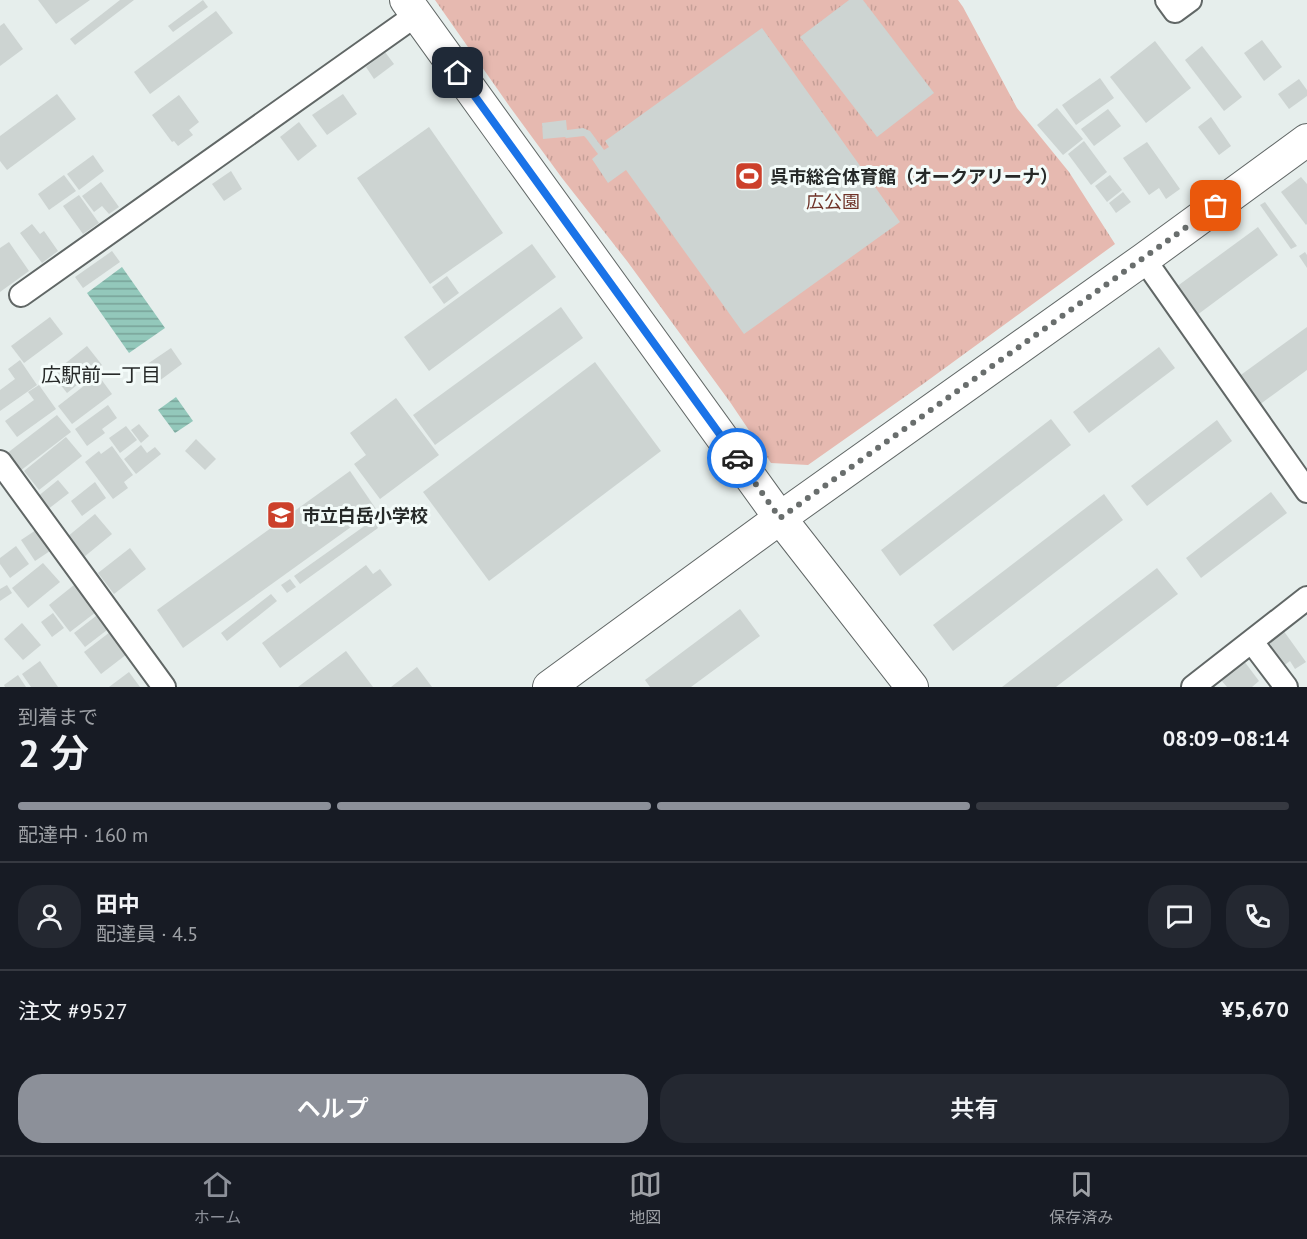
<!DOCTYPE html>
<html lang="ja">
<meta charset="utf-8">
<style>
:root{--surface:#171b24;--page:#242831;--text:#f1f3f6;--muted:#9ea1a6;--line:#363941;--accent:#8c9099}
body{margin:0;font-family:"PT Sans","Noto Sans JP",sans-serif;background:var(--page);color:var(--text);height:100vh;display:flex;flex-direction:column;font-size:22px;white-space:nowrap}
*{box-sizing:border-box;margin:0}
p{font-size:20px;color:var(--muted)}
.icon{flex:none;width:33px;height:33px;fill:none;stroke:currentColor;stroke-width:2;stroke-linecap:round;stroke-linejoin:round}
.map{position:relative;height:687px;overflow:hidden}
.panel{display:flex;flex-direction:column;background:var(--surface);flex:1}
.panel>*{flex:none}
.pin{position:absolute;display:grid;place-items:center;width:51px;height:51px;color:#fff;margin:-26px;border-radius:12px;box-shadow:0 3px 9px #0006}
.courier{position:absolute;display:grid;place-items:center;width:60px;height:60px;margin:-30px;border:4px solid #1a73e8;border-radius:50%;background:#fff;color:#222;box-shadow:0 2px 8px #0007}
.headline em{font-style:normal;font-weight:600}
.headline div{display:flex;flex-direction:column-reverse}
.headline{display:flex;align-items:center;justify-content:space-between;height:102px;padding:0 18px}
h1{font-size:39px;font-weight:600;line-height:45px}
.bar{display:grid;grid-template-columns:repeat(4,1fr);gap:9px 6px;align-content:center;height:72px;padding:0 18px}
.bar i{height:8px;border-radius:4px;background:var(--line)}
.bar .current{background:var(--accent)}
.bar p{grid-column:span 4}
.line{display:flex;align-items:center;gap:15px;padding:0 18px;border-top:2px solid var(--line)}
.line div{flex:1}
.round{display:grid;place-items:center;flex:none;width:63px;height:63px;border-radius:24px;background:var(--page)}
.cta{display:flex;gap:12px;margin-top:auto;padding:12px 18px}
.cta a{flex:1;height:69px;border-radius:24px;background:var(--accent);color:#fff;font-size:24px;font-weight:600;line-height:69px;text-align:center}
.cta a+a{background:var(--page);color:var(--text)}
.tab-bar{display:flex;justify-content:space-around;align-items:center;height:84px;border-top:2px solid var(--line);background:var(--surface);font-size:16px;color:var(--muted)}
.tab-bar a{display:grid;justify-items:center;gap:3px}
.tab-bar .current{color:var(--accent)}
.map>svg:first-child{display:block}
.park{fill:url(#park-tufts)}
.water{fill:url(#water-rules)}
.building{fill:#cdd4d2}
.lines{fill:none;stroke-linecap:round;stroke-linejoin:round}
.street-casing{stroke:#616766;stroke-width:26}
.secondary-casing{stroke:#616766;stroke-width:34}
.street{stroke:#fff;stroke-width:22}
.secondary{stroke:#fff;stroke-width:32}
.done{stroke:#696e6d;stroke-width:6;stroke-dasharray:0 10.8}
.route{stroke:#1a73e8;stroke-width:8}
.labels{text-anchor:middle;dominant-baseline:central;stroke-width:6;stroke-linejoin:round;paint-order:stroke}
.poi-label{font-size:18px;font-weight:bold;fill:#262928;stroke:#f3fbf9;text-anchor:start}
.park-label{font-size:18px;fill:#6f3328;stroke:#f3fbf9}
.neighbourhood-label{font-size:20px;fill:#262928;stroke:#f3fbf9}
</style>
<div class="map">
<svg width="1307" height="687" viewBox="0 0 1307 687">
<defs>
<pattern id="park-tufts" width="24" height="20" patternUnits="userSpaceOnUse" patternTransform="scale(1.5)"><rect width="24" height="20" fill="#e6b9b0"/><path d="M3 7l-1-3M5 7V3M7 7l1-3M15 17l-1-3M17 17v-4M19 17l1-3" fill="none" stroke="#c59f97"/></pattern>
<pattern id="water-rules" width="6" height="5" patternUnits="userSpaceOnUse" patternTransform="scale(1.5)"><rect width="6" height="5" fill="#93c8bb"/><path d="M0 2.5h6" fill="none" stroke="#78a298"/></pattern>
</defs>
<rect width="100%" height="100%" fill="#e6eeec"/>
<path class="park" d="M435,0H958L963,7L1017,108L1069,172L1115,244L923,384L808,465L771,463L730,402L627,261L562,178L510,107Z"/>
<g class="water">
<path d="M122,267L165,328L129,353L87,293Z"/>
<path d="M176,397L193,421L175,433L158,410Z"/>
</g>
<g class="building">
<path d="M38,0H90L56,24Z"/>
<path d="M120,0H134L75,45L70,39Z"/>
<path d="M203,0L208,7L173,32L168,26Z"/>
<path d="M849,0H863L934,93L877,137L800,37Z"/>
<path d="M216,11L233,33L150,94L134,72Z"/>
<path d="M4,23L23,49L0,66V26Z"/>
<path d="M762,28L900,222L744,334L626,170L608,183L592,159L598,154L586,138L584,136L566,138L565,137L543,139L542,123L566,120L567,130L583,128L590,131L604,150L609,147L605,141Z"/>
<path d="M1262,40L1282,67L1264,81L1244,53Z"/>
<path d="M1155,41L1191,88L1146,123L1110,77Z"/>
<path d="M1202,46L1242,97L1224,111L1185,60Z"/>
<path d="M385,52L394,64L374,79L366,67Z"/>
<path d="M1100,78L1114,98L1076,125L1062,105Z"/>
<path d="M1299,79L1307,90V96L1289,109L1278,94Z"/>
<path d="M57,94L76,119L7,170L0,161V136Z"/>
<path d="M343,94L357,114L327,135L312,115Z"/>
<path d="M179,95L199,122L189,130L193,135L178,146L174,141L172,142L152,115Z"/>
<path d="M1057,108L1083,139L1063,155L1037,125Z"/>
<path d="M1108,109L1121,126L1094,146L1081,129Z"/>
<path d="M1211,117L1231,146L1219,155L1198,127Z"/>
<path d="M299,122L317,146L298,161L280,137Z"/>
<path d="M429,127L503,233L430,284L357,178Z"/>
<path d="M1084,141L1107,172L1091,185L1068,154Z"/>
<path d="M1147,142L1180,189L1166,199L1159,188L1149,195L1123,158Z"/>
<path d="M93,155L104,171L79,190L67,174Z"/>
<path d="M231,171L242,189L224,201L212,184Z"/>
<path d="M64,175L76,191L49,210L38,194Z"/>
<path d="M1110,175L1122,190L1107,202L1095,186Z"/>
<path d="M1301,177L1307,184V224L1306,225L1281,192Z"/>
<path d="M101,182L119,207L109,214L102,206L94,212L82,196Z"/>
<path d="M1123,192L1131,202L1116,213L1109,203Z"/>
<path d="M79,195L99,223L83,234L63,206Z"/>
<path d="M1265,202L1297,246L1291,249L1260,205Z"/>
<path d="M32,224L40,234L44,231L58,251L42,263L20,233Z"/>
<path d="M1258,227L1278,255L1193,318L1172,290Z"/>
<path d="M9,242L29,271L0,292V248Z"/>
<path d="M532,244L556,277L429,371L404,337Z"/>
<path d="M112,251L120,262L83,288L75,277Z"/>
<path d="M1305,252L1307,255V268L1299,256Z"/>
<path d="M447,276L459,293L444,304L432,287Z"/>
<path d="M561,307L583,338L435,445L413,415Z"/>
<path d="M50,317L63,334L24,363L11,346Z"/>
<path d="M1307,327V370L1259,405L1238,377Z"/>
<path d="M87,346L102,365L67,393L52,374Z"/>
<path d="M1159,347L1175,368L1089,433L1073,412Z"/>
<path d="M171,348L182,364L155,384L143,367Z"/>
<path d="M20,360L37,385L0,411V390L15,379L8,369Z"/>
<path d="M595,362L661,451L489,581L423,492Z"/>
<path d="M98,375L112,394L72,424L58,406Z"/>
<path d="M39,385L56,409L17,437L5,421L34,400L28,392Z"/>
<path d="M396,398L439,455L380,499L354,464L366,455L350,433Z"/>
<path d="M108,405L117,418L102,429L105,433L87,446L75,429Z"/>
<path d="M57,415L71,432L20,471L6,454Z"/>
<path d="M1051,419L1071,445L900,576L881,550Z"/>
<path d="M1217,420L1232,441L1147,506L1131,486Z"/>
<path d="M139,424L149,436L141,443L131,430Z"/>
<path d="M126,426L137,440L120,453L109,438Z"/>
<path d="M66,437L82,456L39,490L24,471Z"/>
<path d="M196,439L216,459L205,470L185,451Z"/>
<path d="M141,445L147,453L155,447L161,454L136,474L124,459Z"/>
<path d="M112,446L133,475L124,482L128,488L113,499L85,462L99,451L101,454Z"/>
<path d="M350,471L376,509L183,648L157,610Z"/>
<path d="M58,480L69,493L47,510L37,497Z"/>
<path d="M95,482L106,498L82,516L71,501Z"/>
<path d="M1271,492L1287,513L1201,578L1186,558Z"/>
<path d="M1104,494L1123,520L953,651L933,625Z"/>
<path d="M95,514L112,534L84,557L67,537Z"/>
<path d="M373,520L378,528L300,584L294,576Z"/>
<path d="M36,530L50,551L35,561L21,540Z"/>
<path d="M16,546L29,564L10,578L0,564V558Z"/>
<path d="M130,548L146,569L114,594L98,573Z"/>
<path d="M43,563L60,582L28,608L12,588Z"/>
<path d="M366,565L373,574L380,569L392,585L280,668L262,643Z"/>
<path d="M1157,568L1178,594L1056,687H1002Z"/>
<path d="M290,579L296,587L287,593L281,585Z"/>
<path d="M7,585L12,593L0,601V589Z"/>
<path d="M74,585L96,612L70,632L49,605Z"/>
<path d="M271,594L277,601L227,641L221,633Z"/>
<path d="M740,609L760,636L691,687H650L645,680Z"/>
<path d="M53,613L64,628L52,637L41,622Z"/>
<path d="M96,616L107,630L85,647L74,633Z"/>
<path d="M22,623L41,645L23,660L4,639Z"/>
<path d="M1283,630L1306,662L1295,669L1290,661L1282,667L1266,643Z"/>
<path d="M110,632L127,654L101,674L84,652Z"/>
<path d="M346,651L373,687H298Z"/>
<path d="M40,661L58,687H31L22,674Z"/>
<path d="M1244,661L1259,681L1252,687H1227L1221,680Z"/>
<path d="M417,667L432,687H391Z"/>
<path d="M129,672L140,687H109Z"/>
<path d="M18,675L26,687H5L4,685Z"/>
</g>
<g class="lines">
<g class="street-casing">
<g id="street">
<path d="M1167,0L1175,11L1190,0"/>
<path d="M1144,259L1307,491"/>
<path d="M21,295L416,15"/>
<path d="M0,462L164,687"/>
<path d="M1252,642L1286,687"/>
<path d="M1193,687L1307,598"/>
</g>
</g>
<g class="secondary-casing">
<g id="secondary">
<path d="M406,0L780,518L912,687"/>
<path d="M549,687L780,518L1144,259L1307,140"/>
</g>
</g>
<use href="#street" class="street"/>
<use href="#secondary" class="secondary"/>
</g>
<g class="lines">
<path class="done" d="M737,458L780,518L1216,206"/>
<path class="route" d="M458,73L737,458"/>
</g>
<defs>
<g id="stadium-square" transform="scale(1.5)"><rect x="-9" y="-9" width="18" height="18" rx="4" fill="#cc402b" stroke="#f3fbf9"/><path d="M0-5a6.5 5 0 1 0 0 10a6.5 5 0 1 0 0-10ZM-3.5-1.8h7v3.6h-7Z" fill="#fff"/></g>
<g id="school-square" transform="scale(1.5)"><rect x="-9" y="-9" width="18" height="18" rx="4" fill="#cc402b" stroke="#f3fbf9"/><path d="M0-5L7-2L0 1L-7-2ZM-4 1L0 2.5L4 1V4Q0 6-4 4Z" fill="#fff"/></g>
</defs>
<g fill-rule="evenodd">
<use href="#stadium-square" x="749" y="176"/>
<use href="#school-square" x="281" y="515"/>
</g>
<g class="labels">
<g class="poi-label">
<text x="770" y="176">呉市総合体育館（オークアリーナ）</text>
<text x="302" y="515">市立白岳小学校</text>
</g>
<g class="park-label">
<text x="833" y="201">広公園</text>
</g>
<g class="neighbourhood-label">
<text x="101" y="375">広駅前一丁目</text>
</g>
</g>
</svg>
<div class="pin" style="left:1216px;top:206px;background:#ea580c"><svg class="icon" aria-label="bag" viewBox="0 0 24 24"><path d="M5 8h14l-1 12H6zM9 8a3 3 0 0 1 6 0"/></svg></div>
<div class="pin" style="left:458px;top:73px;background:#1f2937"><svg class="icon" aria-label="home" viewBox="0 0 24 24"><path d="M3 11l9-7 9 7M6 9v11h12V9"/></svg></div>
<div class="courier" style="left:737px;top:458px"><svg class="icon" aria-label="car" viewBox="0 0 24 24"><path d="M5 17H2v-5l4-1 3-4h7l3 4 3 1v5h-3M9 17h6M6 11h13"/><circle cx="7" cy="17" r="2"/><circle cx="17" cy="17" r="2"/></svg></div>
</div>
<section class="panel">
<div class="headline"><div><h1>2 分</h1><p>到着まで</p></div><em>08:09–08:14</em></div>
<div class="bar"><i class="current"></i><i class="current"></i><i class="current"></i><i></i><p>配達中 · 160 m</p></div>
<div class="line" style="height:108px"><a class="round"><svg class="icon" aria-label="person" viewBox="0 0 24 24"><circle cx="12" cy="8" r="4"/><path d="M4 21q1-7 8-7t8 7"/></svg></a><div><b>田中</b><p>配達員 · 4.5</p></div><a class="round"><svg class="icon" aria-label="chat" viewBox="0 0 24 24"><path d="M4 5h16v11H9l-5 4z"/></svg></a><a class="round"><svg class="icon" aria-label="phone" viewBox="0 0 24 24"><path d="M5 4h4l2 5-3 2q2 4 5 5l2-3 5 2v4C11 20 4 13 5 4z"/></svg></a></div>
<div class="line" style="height:78px"><div>注文 #9527</div><b>¥5,670</b></div>
<div class="cta"><a>ヘルプ</a><a>共有</a></div>
</section>
<nav class="tab-bar">
<a class="current"><svg class="icon" aria-label="home" viewBox="0 0 24 24"><path d="M3 11l9-7 9 7M6 9v11h12V9"/></svg>ホーム</a>
<a><svg class="icon" aria-label="map" viewBox="0 0 24 24"><path d="M3 6l6-2 6 2 6-2v14l-6 2-6-2-6 2zM9 4v14M15 6v14"/></svg>地図</a>
<a><svg class="icon" aria-label="saved" viewBox="0 0 24 24"><path d="M7 4h10v16l-5-4-5 4z"/></svg>保存済み</a>
</nav>
